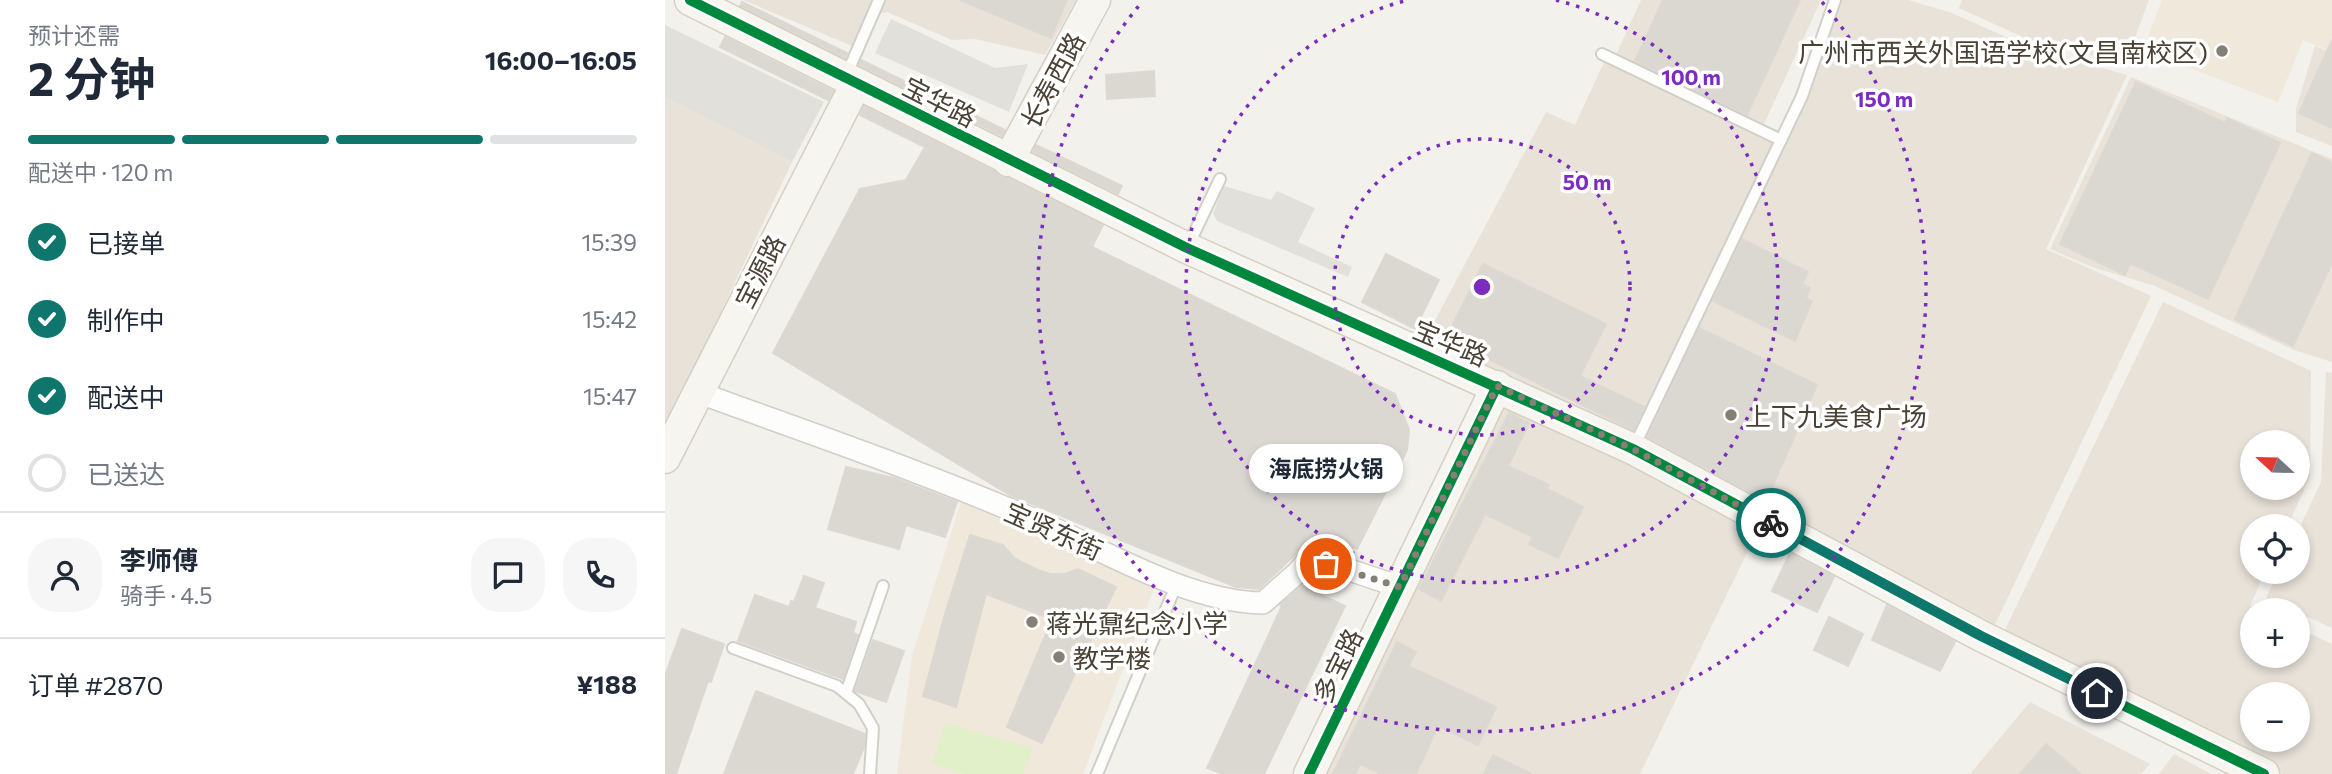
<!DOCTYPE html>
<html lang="zh">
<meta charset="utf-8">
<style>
:root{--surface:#fff;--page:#f6f6f7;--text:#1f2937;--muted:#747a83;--line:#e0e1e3;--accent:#0f766e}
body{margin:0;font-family:Commissioner,"Noto Sans SC",sans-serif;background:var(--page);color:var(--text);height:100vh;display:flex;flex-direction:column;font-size:26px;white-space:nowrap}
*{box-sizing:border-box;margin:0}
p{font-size:23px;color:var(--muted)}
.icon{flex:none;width:38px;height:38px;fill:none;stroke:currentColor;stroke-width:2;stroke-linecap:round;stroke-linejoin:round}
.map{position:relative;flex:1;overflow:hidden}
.panel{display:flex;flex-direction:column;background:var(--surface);width:665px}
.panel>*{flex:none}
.needle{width:46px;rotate:292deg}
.tools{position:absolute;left:1575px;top:430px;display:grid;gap:14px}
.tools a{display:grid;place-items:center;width:70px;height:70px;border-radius:50%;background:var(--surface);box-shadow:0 4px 10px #0003;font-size:35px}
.pin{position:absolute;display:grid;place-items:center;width:60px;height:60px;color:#fff;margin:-30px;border:4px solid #fff;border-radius:50%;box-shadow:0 2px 7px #0007}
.courier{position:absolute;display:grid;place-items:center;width:70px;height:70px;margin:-35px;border:5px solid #0f766e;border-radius:50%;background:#fff;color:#222;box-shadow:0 2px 9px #0007}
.bubble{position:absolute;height:49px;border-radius:24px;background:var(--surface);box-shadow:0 4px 10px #0003;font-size:23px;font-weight:700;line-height:49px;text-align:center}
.overview em{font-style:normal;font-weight:700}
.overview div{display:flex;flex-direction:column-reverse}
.overview{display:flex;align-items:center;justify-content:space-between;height:119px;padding:0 28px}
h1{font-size:46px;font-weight:700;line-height:52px}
.bar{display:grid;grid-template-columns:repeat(4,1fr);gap:10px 7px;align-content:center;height:84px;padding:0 28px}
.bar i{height:9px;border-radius:5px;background:var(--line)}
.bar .active{background:var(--accent)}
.bar p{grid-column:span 4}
.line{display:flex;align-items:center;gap:18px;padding:0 28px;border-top:2px solid var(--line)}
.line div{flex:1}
.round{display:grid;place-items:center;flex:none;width:74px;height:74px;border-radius:28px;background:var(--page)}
ol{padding:0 28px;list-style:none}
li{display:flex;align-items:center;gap:21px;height:77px}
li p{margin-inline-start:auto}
li .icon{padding:7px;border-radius:50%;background:var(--accent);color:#fff;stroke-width:4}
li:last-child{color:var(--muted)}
li i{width:38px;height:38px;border:4px solid var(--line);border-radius:50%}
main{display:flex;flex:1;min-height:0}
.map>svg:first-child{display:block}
.residential{fill:#e8e2d9;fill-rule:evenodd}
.education{fill:#efe8db}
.green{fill:#e2f0ca}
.parking{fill:#e2e0db}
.building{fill:#dbd8d2;stroke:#dcd8d2;stroke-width:2}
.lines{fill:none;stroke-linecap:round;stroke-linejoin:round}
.lane-casing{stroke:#d1cfca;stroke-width:14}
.street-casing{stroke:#d1cfca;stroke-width:24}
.secondary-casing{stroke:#d5d0c3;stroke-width:33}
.lane{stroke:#fdfdfc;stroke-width:10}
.street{stroke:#fdfdfc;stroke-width:21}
.secondary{stroke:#f7f5f0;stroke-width:30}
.cycleway-casing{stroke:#fff;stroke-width:15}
.cycleway{stroke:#00873e;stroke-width:10}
.done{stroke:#867f76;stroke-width:7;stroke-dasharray:0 12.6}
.route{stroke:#0f766e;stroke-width:9}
.ring{fill:none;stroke:#7b2cbf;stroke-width:3.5;stroke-dasharray:3.5 7}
.poi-dot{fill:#867f76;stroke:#fff;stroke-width:2.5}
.labels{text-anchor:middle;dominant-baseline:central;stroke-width:7;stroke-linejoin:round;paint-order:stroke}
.poi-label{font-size:26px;fill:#4b4236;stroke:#fff;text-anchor:start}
.street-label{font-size:26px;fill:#4b4236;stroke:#fff}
.centre{fill:#7b2cbf;stroke:#fff;stroke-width:3.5}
.ring-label{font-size:21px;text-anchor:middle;font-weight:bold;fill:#7b2cbf;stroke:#fff;stroke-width:7;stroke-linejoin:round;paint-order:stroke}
</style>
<main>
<section class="panel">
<div class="overview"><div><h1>2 分钟</h1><p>预计还需</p></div><em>16:00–16:05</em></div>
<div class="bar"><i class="active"></i><i class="active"></i><i class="active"></i><i></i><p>配送中 · 120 m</p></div>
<ol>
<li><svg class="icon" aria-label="check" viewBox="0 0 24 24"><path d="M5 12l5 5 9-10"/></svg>已接单<p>15:39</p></li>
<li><svg class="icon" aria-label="check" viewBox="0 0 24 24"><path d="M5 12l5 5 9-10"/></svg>制作中<p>15:42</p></li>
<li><svg class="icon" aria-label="check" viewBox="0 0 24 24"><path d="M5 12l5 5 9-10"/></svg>配送中<p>15:47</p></li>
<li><i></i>已送达</li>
</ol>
<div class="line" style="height:126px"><a class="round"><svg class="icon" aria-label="person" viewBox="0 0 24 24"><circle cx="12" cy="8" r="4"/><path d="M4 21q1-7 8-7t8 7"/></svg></a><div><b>李师傅</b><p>骑手 · 4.5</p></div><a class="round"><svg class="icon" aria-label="chat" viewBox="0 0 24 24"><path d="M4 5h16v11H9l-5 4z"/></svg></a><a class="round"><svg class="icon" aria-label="phone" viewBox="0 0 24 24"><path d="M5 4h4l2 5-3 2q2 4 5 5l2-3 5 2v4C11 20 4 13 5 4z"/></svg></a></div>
<div class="line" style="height:91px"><div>订单 #2870</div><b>¥188</b></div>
</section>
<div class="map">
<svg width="1667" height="774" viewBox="0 0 1667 774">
<rect width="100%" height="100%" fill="#f3f1ec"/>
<g class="residential">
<path d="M78,0H411L380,55L310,39L287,40L222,12L200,18L187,46Z"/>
<path d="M976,0H1156L1099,124L950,57Z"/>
<path d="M1174,0H1243L1284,12L1362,46L1462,75L1381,249L1486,296L1327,631L973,448L1143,92Z"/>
<path d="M1297,0H1484L1460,64L1360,38L1294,8Z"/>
<path d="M1650,46L1667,53V146L1631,132V109Z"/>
<path d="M940,60L1112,142L967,444L758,343L881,112L910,125Z"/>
<path d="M1466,77L1667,159V362L1629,350L1490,286L1427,267L1385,249Z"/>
<path d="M0,97L127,162L0,430Z"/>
<path d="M1498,302L1646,371L1645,477L1622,527H1587V572H1600L1585,606L1594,611H1587V656H1633V628L1667,644V774H1618L1336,638ZM1587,443H1633V488H1587ZM1587,695H1633V740H1587Z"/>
<path d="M1661,372L1667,373V628L1601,598L1613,572H1633V531L1656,482Z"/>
<path d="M836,403L1094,528L975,774H656Z"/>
<path d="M1365,702L1485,764L1476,774H1305Z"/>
<path d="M1509,754L1546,774H1494Z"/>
</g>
<g class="education">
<path d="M1497,0H1667V52L1638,40L1613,102L1478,50Z"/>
<path d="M296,502L395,541L489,588L418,774H232L247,656Z"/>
</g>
<path class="green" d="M280,723L368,748L358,774H300L267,764Z"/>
<g class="parking">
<path d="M226,19L330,68L363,64L344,112L210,53Z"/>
<path d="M0,25L159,102L127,162L0,97Z"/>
<path d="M559,186L606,200L612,191L650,208L633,242L687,267L683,277L552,221L548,213Z"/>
</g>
<g class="building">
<path d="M295,0H402L386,38Z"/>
<path d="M998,0H1135L1082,115L970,61Z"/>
<path d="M77,2L182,53L180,58L75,6Z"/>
<path d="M60,37L168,91L163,100L55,47Z"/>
<path d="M1667,40V128L1634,113Z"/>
<path d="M196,60L340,130L337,136L194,65Z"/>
<path d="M489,71L490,96L442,99L441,75Z"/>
<path d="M1471,82L1560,123L1562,118L1615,143L1543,299L1465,263L1460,275L1395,244Z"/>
<path d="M199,106L329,171L335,177L343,178L438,225L427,247L730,394L744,430L742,450L692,549L656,533L649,544L637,548L594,589L571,587L345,495L108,353L195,189L241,180L260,147L195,115Z"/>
<path d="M371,145L457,186L453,194L368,152Z"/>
<path d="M1647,153L1667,163V263L1628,346L1570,319Z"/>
<path d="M1077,239L1143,272L1137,284L1145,288L1141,298L1147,301L1130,341L1048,301Z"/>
<path d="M721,254L774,280L750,329L697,302Z"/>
<path d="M818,264L941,324L915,376L979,407L968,430L781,338Z"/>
<path d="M1034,328L1152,385L1101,501L983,437Z"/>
<path d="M844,413L864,423L843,466L884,485L882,489L918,507L893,558L864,544L868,537L820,514L776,601L754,589Z"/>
<path d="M181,467L229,478L292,502L280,537L241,525L234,549L163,529Z"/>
<path d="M305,535L338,545L349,558L373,570L385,574H400L413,569L451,587L377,743L342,727L387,619L321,594L291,707L258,696L280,614Z"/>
<path d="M1125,553L1169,577L1152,612L1107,591Z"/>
<path d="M139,576L159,583L150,608L191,622L188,633L193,635L178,679L73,641L90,595L124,607L126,601L129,602Z"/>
<path d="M637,586L680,606L599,774H558L542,768L617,606L615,605Z"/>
<path d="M1222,605L1290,642L1275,671L1207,640Z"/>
<path d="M1164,617L1198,634L1183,666L1149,650Z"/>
<path d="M17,629L59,644L46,682L43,681L11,774H0V676Z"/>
<path d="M208,640L239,651L221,702L190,691Z"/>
<path d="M732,642L751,652L743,666L831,707L813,745L773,726L751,774H716L695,764L690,774H668Z"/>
<path d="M91,691L200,734L199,747L188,774H59Z"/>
<path d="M1381,744L1416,774H1355Z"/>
<path d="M828,755L867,774H819Z"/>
</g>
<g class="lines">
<g class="lane-casing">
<g id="lane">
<path d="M937,54L1116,140"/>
<path d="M181,76L214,0"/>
<path d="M523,246L555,179"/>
<path d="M969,447L1137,96L1170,0"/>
<path d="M68,648L172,686L194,704L208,728L205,774"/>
<path d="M181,693L218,586"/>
<path d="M432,774L512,583"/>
</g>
</g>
<g class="street-casing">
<path id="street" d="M32,392C144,433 256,471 365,518C436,548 521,602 598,603L633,572L646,557L735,587"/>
</g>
<g class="secondary-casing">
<g id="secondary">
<path d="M25,0L522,248L968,449L1316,636L1599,774"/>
<path d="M343,161L430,0"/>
<path d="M0,458L191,84"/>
<path d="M644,774L832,386"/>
</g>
</g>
<use href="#lane" class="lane"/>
<use href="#street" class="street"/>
<use href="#secondary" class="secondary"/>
<g class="cycleway-casing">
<g id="cycleway">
<path d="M25,0L522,248L968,449L1316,636L1599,774"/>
<path d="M644,774L832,386"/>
</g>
</g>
<use href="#cycleway" class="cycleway"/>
</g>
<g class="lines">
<path class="done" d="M661,564L735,587L832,386L968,449L1106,523"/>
<path class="route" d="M1106,523L1316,636L1432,693"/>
</g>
<g class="ring">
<circle cx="817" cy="287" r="148"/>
<path d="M891 0A296 296 0 1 1 743 0"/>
<path d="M1157 2A444 444 0 1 1 477 2"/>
</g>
<g class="poi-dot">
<circle cx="1557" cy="51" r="7"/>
<circle cx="1066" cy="415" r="7"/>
<circle cx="367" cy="622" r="7"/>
<circle cx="394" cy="657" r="7"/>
</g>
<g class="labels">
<g class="poi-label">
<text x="1543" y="51" text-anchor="end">广州市西关外国语学校(文昌南校区)</text>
<text x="1080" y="415">上下九美食广场</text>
<text x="381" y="622">蒋光鼐纪念小学</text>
<text x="408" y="657">教学楼</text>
</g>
<g class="street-label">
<text transform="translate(387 80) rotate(-62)">长寿西路</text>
<text transform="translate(275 101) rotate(27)">宝华路</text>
<text transform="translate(94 271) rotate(-63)">宝源路</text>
<text transform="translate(786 342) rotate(23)">宝华路</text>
<text transform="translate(389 530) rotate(24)">宝贤东街</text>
<text transform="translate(672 665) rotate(-64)">多宝路</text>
</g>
</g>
<circle cx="817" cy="287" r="10" class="centre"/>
<g class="ring-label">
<text x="1026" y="85">100 m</text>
<text x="1219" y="107">150 m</text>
<text x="922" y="190">50 m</text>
</g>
</svg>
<div class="tools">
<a><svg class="needle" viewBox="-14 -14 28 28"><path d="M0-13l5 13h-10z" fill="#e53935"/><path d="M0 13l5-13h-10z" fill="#747a83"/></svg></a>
<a><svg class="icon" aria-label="locate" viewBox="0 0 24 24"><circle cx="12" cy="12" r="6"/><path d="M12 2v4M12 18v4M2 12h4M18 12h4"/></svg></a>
<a>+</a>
<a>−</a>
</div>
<div class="pin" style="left:661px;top:564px;background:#ea580c"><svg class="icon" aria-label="bag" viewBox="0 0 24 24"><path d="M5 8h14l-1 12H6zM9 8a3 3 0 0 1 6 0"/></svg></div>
<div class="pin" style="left:1432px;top:693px;background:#1f2937"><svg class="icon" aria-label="home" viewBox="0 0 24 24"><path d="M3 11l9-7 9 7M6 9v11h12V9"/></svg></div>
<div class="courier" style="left:1106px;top:523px"><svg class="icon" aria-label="bike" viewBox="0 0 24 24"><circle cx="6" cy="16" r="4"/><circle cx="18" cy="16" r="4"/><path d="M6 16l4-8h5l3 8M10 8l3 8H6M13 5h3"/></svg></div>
<div class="bubble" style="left:584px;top:444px;width:154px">海底捞火锅</div>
</div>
</main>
